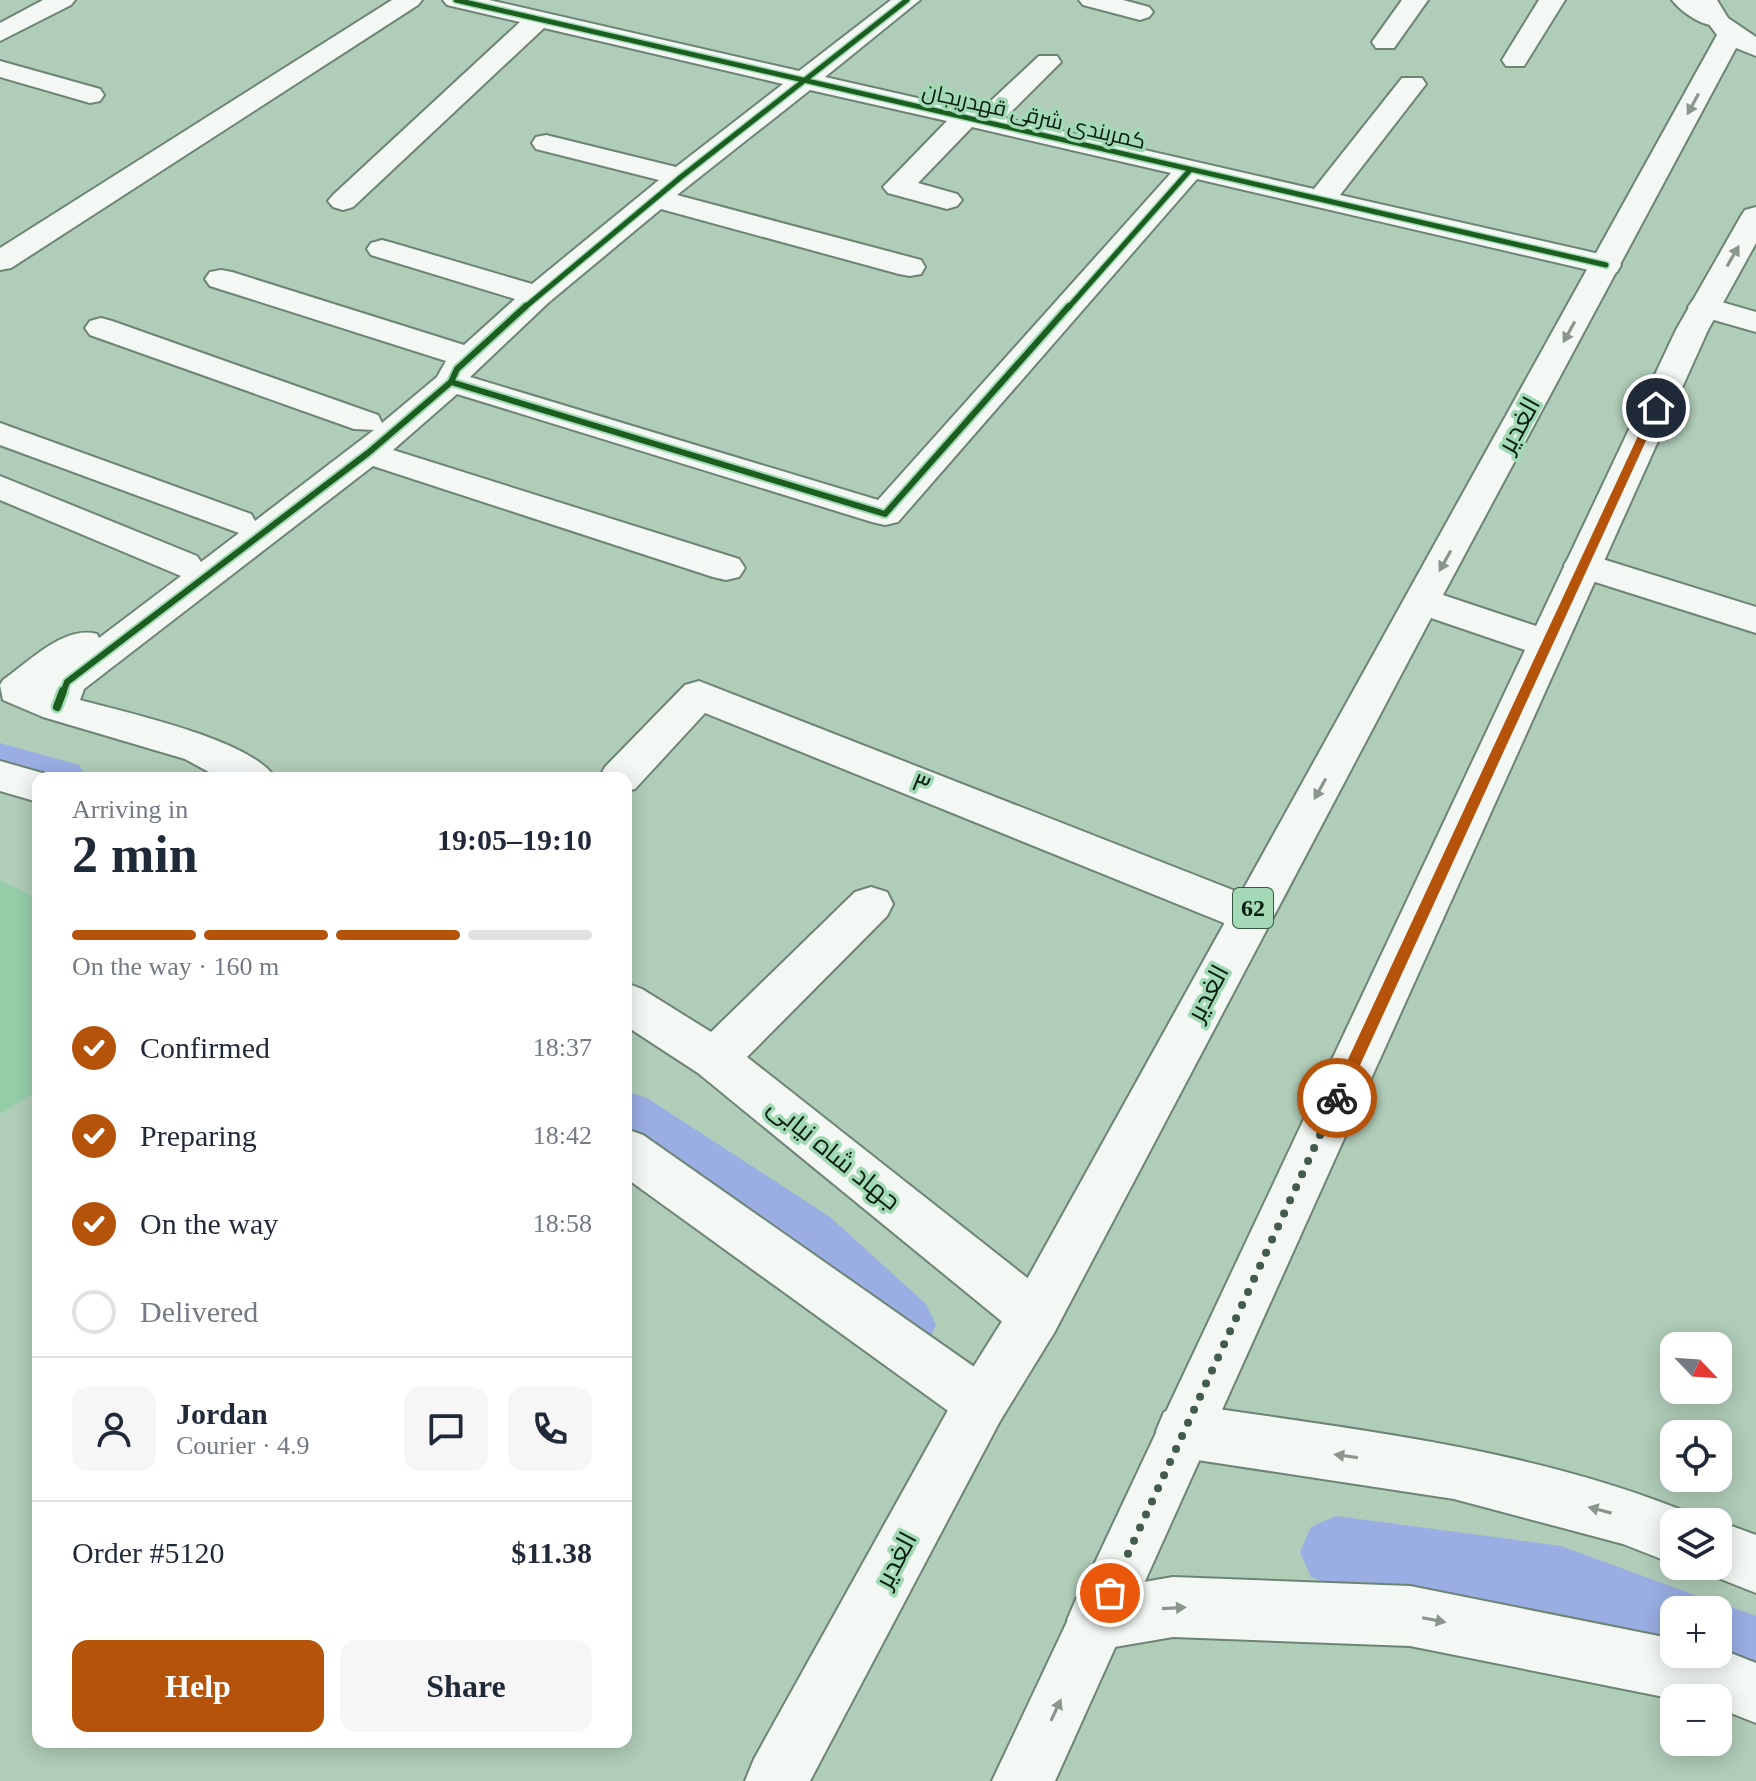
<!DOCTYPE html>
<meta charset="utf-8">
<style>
:root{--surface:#fff;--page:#f6f6f7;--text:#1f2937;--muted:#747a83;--line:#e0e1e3;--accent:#b45309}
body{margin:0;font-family:"Times New Roman",Cairo,serif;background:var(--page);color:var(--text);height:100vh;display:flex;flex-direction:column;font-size:30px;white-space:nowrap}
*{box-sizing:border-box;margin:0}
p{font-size:26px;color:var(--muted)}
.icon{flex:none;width:44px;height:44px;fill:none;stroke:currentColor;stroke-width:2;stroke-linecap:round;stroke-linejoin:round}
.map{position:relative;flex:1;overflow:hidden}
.side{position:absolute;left:32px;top:772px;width:600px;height:976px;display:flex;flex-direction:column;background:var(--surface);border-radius:16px;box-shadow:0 4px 20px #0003}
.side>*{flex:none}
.needle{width:52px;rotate:115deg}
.fabs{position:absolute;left:1660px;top:1332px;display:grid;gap:16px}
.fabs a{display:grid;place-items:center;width:72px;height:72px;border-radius:16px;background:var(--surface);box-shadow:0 4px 20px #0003;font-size:40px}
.pin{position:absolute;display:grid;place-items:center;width:68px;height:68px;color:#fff;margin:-34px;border:4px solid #fff;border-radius:50%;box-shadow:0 2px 8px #0007}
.courier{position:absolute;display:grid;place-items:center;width:80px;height:80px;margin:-40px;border:6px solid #b45309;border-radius:50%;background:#fff;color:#222;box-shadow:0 2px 10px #0007}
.overview em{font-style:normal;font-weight:600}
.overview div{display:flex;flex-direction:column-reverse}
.overview{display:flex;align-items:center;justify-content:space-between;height:136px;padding:0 40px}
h1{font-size:52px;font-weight:600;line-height:60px}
.bar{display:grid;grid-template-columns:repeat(4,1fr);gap:12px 8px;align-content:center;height:96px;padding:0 40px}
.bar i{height:10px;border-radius:6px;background:var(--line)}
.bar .selected{background:var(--accent)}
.bar p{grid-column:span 4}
.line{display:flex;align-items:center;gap:20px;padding:0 40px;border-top:2px solid var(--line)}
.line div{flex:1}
.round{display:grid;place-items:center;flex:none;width:84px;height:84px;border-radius:16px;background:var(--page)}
ol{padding:0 40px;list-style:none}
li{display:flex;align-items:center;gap:24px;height:88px}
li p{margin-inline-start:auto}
li .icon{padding:8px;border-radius:50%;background:var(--accent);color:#fff;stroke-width:4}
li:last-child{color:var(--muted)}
li i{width:44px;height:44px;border:4px solid var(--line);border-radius:50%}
.cta{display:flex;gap:16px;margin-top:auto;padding:16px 40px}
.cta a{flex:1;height:92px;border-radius:16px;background:var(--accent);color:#fff;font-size:32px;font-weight:600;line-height:92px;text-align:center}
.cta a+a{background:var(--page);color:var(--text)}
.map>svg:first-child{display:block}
.green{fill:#97ceaa}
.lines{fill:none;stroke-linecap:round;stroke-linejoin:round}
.canal{fill:#9aaee4;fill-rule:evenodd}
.minor-casing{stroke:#6d8475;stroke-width:4}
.highway-casing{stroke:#6d8475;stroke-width:4}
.minor{fill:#f3f8f4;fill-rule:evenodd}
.highway{fill:#f3f8f4;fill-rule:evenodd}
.cycleway-far2-casing{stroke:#a3dab5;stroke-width:8}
.cycleway-far1-casing{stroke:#a3dab5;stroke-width:10}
.cycleway-casing{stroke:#a3dab5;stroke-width:13}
.cycleway-far2{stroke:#1b5e20;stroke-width:5}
.cycleway-far1{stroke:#1b5e20;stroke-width:6}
.cycleway{stroke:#1b5e20;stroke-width:8}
.oneway{fill:#89958d}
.route{fill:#b45309}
.done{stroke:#425b4b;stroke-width:8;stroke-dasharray:0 14.4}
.labels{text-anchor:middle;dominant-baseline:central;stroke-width:7;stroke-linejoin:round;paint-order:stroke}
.far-street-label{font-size:22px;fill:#071d10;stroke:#a3dab5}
.shield{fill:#a3dab5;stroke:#365642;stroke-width:2}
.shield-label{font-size:24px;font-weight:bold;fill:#071d10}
.street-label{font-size:26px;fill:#071d10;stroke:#a3dab5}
</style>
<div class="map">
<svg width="1756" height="1781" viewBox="0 0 1756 1781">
<rect width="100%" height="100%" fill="#b0cdb9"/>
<path class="green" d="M0,880L38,899V1090L0,1114Z"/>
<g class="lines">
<g class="canal">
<path d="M0,743L79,765L87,778H38V790L0,779Z"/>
<path d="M626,1091L647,1098L830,1217L926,1304L936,1325L926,1346L903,1355L880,1346L786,1257L626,1148Z"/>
<path d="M1336,1516L1561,1546L1700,1597L1704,1608L1718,1602L1756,1616V1690L1692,1665L1688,1654H1718V1610H1674V1654H1687L1674,1659L1561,1618L1336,1588L1311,1577L1300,1552L1311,1527Z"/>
</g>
<g class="minor-casing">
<g id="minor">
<path d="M43,0H75L71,5L0,41V23Z"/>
<path d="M392,0H422L418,5L11,268L0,270V248Z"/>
<path d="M443,0H489L799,71L891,0H920L825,77L979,112L1039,56H1057L1061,62L1005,118L1314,189L1402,78H1422L1426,84L1340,195L1617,258L1621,265L1617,272L1606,274L1197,179L898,522L885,525L872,522L457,394L393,450L739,559L745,568L739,577L726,580L713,577L373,466L84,689L80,700C124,712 253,740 275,778H220L185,759L43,717L3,700L0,685L3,680C29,662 64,625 97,634L99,638L181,576L0,500V476L197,556L201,562L239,533L0,445V423L251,514L255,521L374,430L354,429L90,335L85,328L90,321L101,318L112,321L378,415L382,423L437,377L446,361L210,286L205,279L210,272L221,270L232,272L464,345L515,299L371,255L367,249L371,243L382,240L393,243L532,284L659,180L536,149L532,143L536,137L546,135L676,167L783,84L544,28L353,207L343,210L333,207L328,201L333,195L520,22L447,5ZM810,90L947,121L883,187L888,193L947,209L957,206L962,200L957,194L918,183L972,127L1171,173L878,500L470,377L548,303L661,209L899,274L910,276L921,274L925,267L921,260L677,195Z"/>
<path d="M1079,0H1123L1149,7L1153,12L1149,17L1140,20L1083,5Z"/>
<path d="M1402,0H1428L1394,48H1376L1372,42Z"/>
<path d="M1539,0H1565L1524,66H1506L1502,60Z"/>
<path d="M1672,0H1702L1729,20L1725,25C1707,30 1683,14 1672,0Z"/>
<path d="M0,61L100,89L104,95L100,101L90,103L0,77Z"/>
<path d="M1704,297L1756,312V332L1693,314L1688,307L1693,300Z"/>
<path d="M1583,553L1756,607V633L1570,574L1564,565L1570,556Z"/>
<path d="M699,681L1266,903L1272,915L1266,927L1250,932L1234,927L705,713L635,789L626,791V778H599L605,767L685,685Z"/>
<path d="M0,761L53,776L54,778H38V802L0,791Z"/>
<path d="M871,887L887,892L893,904L887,916L747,1057L1054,1299L1061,1316L1054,1333L1035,1340L1016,1333L698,1073L626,1026V983L642,989L711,1032L855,892Z"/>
<path d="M626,1129L643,1135L1000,1385L1008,1403L1000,1421L981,1429L962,1421L626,1178Z"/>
<path d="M1184,1404C1356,1430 1533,1448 1694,1515L1697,1522H1674V1564L1623,1544L1454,1499L1184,1458L1164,1450L1156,1431L1164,1412Z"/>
<path d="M1718,1521L1756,1535V1593L1698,1570L1696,1566H1718Z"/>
<path d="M1173,1577L1410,1586L1674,1639V1654H1718V1648L1756,1663V1723L1718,1708V1698L1674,1699L1410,1646L1173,1637L1097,1650L1076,1641L1067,1620L1076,1599L1097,1590Z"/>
</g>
</g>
<g class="highway-casing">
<path id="highway" d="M1691,0H1717L1728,18L1756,37V56L1736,48L1443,595L1536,626L1676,330L1741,216L1745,210L1756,207V243L1708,330L1055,1781H992L1525,650L1431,618L1054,1333L1000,1421L810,1781H745L754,1759L962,1385L1016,1299L1717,35Z"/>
</g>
<use href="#minor" class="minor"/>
<use href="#highway" class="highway"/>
<g class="cycleway-far2-casing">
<g id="cycleway-far2">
<path d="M456,0L1606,265"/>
<path d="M524,308L681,177L907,0"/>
<path d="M1068,308L1190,170"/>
</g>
</g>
<g class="cycleway-far1-casing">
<g id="cycleway-far1">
<path d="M451,382L885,514L1069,306"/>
<path d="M63,693L67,682L368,453L451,382L457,369L526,306"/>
</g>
</g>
<g class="cycleway-casing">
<path id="cycleway" d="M57,707L63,691"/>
</g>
<use href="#cycleway-far2" class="cycleway-far2"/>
<use href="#cycleway-far1" class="cycleway-far1"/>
<use href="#cycleway" class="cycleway"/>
</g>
<defs><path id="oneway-solid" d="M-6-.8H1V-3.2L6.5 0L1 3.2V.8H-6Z" transform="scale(2)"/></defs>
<g class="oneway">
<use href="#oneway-solid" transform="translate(1693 104) rotate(118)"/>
<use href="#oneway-solid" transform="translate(1733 256) rotate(-60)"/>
<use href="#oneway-solid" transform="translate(1569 332) rotate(119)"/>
<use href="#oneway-solid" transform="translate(1445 561) rotate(119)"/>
<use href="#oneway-solid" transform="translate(1320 789) rotate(119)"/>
<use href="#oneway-solid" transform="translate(1346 1456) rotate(-172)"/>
<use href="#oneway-solid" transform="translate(1600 1510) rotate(-165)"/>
<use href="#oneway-solid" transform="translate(1174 1608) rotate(-3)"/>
<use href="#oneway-solid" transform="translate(1434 1620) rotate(11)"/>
<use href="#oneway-solid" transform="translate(1056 1710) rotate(-65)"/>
</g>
<path class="route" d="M1656,405L1661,408L1345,1098L1343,1103H1332L1330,1098L1651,408Z"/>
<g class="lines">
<path class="done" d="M1110,1593L1337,1098"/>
</g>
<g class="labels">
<g class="far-street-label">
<text transform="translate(1034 116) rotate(13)">کمربندی شرقی قهدریجان</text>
</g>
<rect class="shield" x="1233" y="888" width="40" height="40" rx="6"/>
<g class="shield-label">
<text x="1253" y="908">62</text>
</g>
<g class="street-label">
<text transform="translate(1519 425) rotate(-61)">الغدیر</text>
<text transform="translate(921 784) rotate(22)">۳</text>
<text transform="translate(1208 993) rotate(-62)">الغدیر</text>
<text transform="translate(834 1154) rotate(39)">جهاد شاه نیابی</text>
<text transform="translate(896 1560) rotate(-62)">الغدیر</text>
</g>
</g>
</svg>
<div class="fabs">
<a><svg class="needle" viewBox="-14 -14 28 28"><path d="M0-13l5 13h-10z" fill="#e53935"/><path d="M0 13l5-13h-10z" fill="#747a83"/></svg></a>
<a><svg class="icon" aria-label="locate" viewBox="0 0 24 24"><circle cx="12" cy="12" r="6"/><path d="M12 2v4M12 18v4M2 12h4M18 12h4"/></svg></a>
<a><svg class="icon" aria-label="layers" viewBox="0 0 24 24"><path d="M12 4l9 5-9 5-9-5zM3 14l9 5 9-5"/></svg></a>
<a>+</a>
<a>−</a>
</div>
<div class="pin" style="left:1110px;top:1593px;background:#ea580c"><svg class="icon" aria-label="bag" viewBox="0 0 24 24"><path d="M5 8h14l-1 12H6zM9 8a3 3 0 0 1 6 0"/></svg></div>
<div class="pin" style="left:1656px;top:408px;background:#1f2937"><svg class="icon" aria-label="home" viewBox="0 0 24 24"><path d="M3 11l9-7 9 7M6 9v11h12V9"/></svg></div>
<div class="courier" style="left:1337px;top:1098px"><svg class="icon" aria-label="bike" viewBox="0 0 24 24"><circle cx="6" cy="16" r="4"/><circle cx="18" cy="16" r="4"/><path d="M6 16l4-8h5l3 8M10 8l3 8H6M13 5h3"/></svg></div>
<section class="side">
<div class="overview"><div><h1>2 min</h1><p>Arriving in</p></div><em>19:05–19:10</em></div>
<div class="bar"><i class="selected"></i><i class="selected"></i><i class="selected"></i><i></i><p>On the way · 160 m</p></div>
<ol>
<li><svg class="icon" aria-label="check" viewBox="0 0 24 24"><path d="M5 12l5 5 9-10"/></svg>Confirmed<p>18:37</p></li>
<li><svg class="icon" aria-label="check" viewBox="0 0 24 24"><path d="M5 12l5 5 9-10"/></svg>Preparing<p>18:42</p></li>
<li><svg class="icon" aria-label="check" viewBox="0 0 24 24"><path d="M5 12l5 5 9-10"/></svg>On the way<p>18:58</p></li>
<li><i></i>Delivered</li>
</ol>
<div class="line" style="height:144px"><a class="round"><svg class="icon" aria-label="person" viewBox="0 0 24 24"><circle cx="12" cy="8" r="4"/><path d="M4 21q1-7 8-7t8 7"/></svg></a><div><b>Jordan</b><p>Courier · 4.9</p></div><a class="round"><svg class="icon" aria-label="chat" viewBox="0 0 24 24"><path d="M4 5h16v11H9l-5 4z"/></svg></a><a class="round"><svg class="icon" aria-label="phone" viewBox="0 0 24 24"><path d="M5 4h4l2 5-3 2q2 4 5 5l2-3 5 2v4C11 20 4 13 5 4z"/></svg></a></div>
<div class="line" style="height:104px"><div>Order #5120</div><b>$11.38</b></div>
<div class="cta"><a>Help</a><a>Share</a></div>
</section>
</div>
